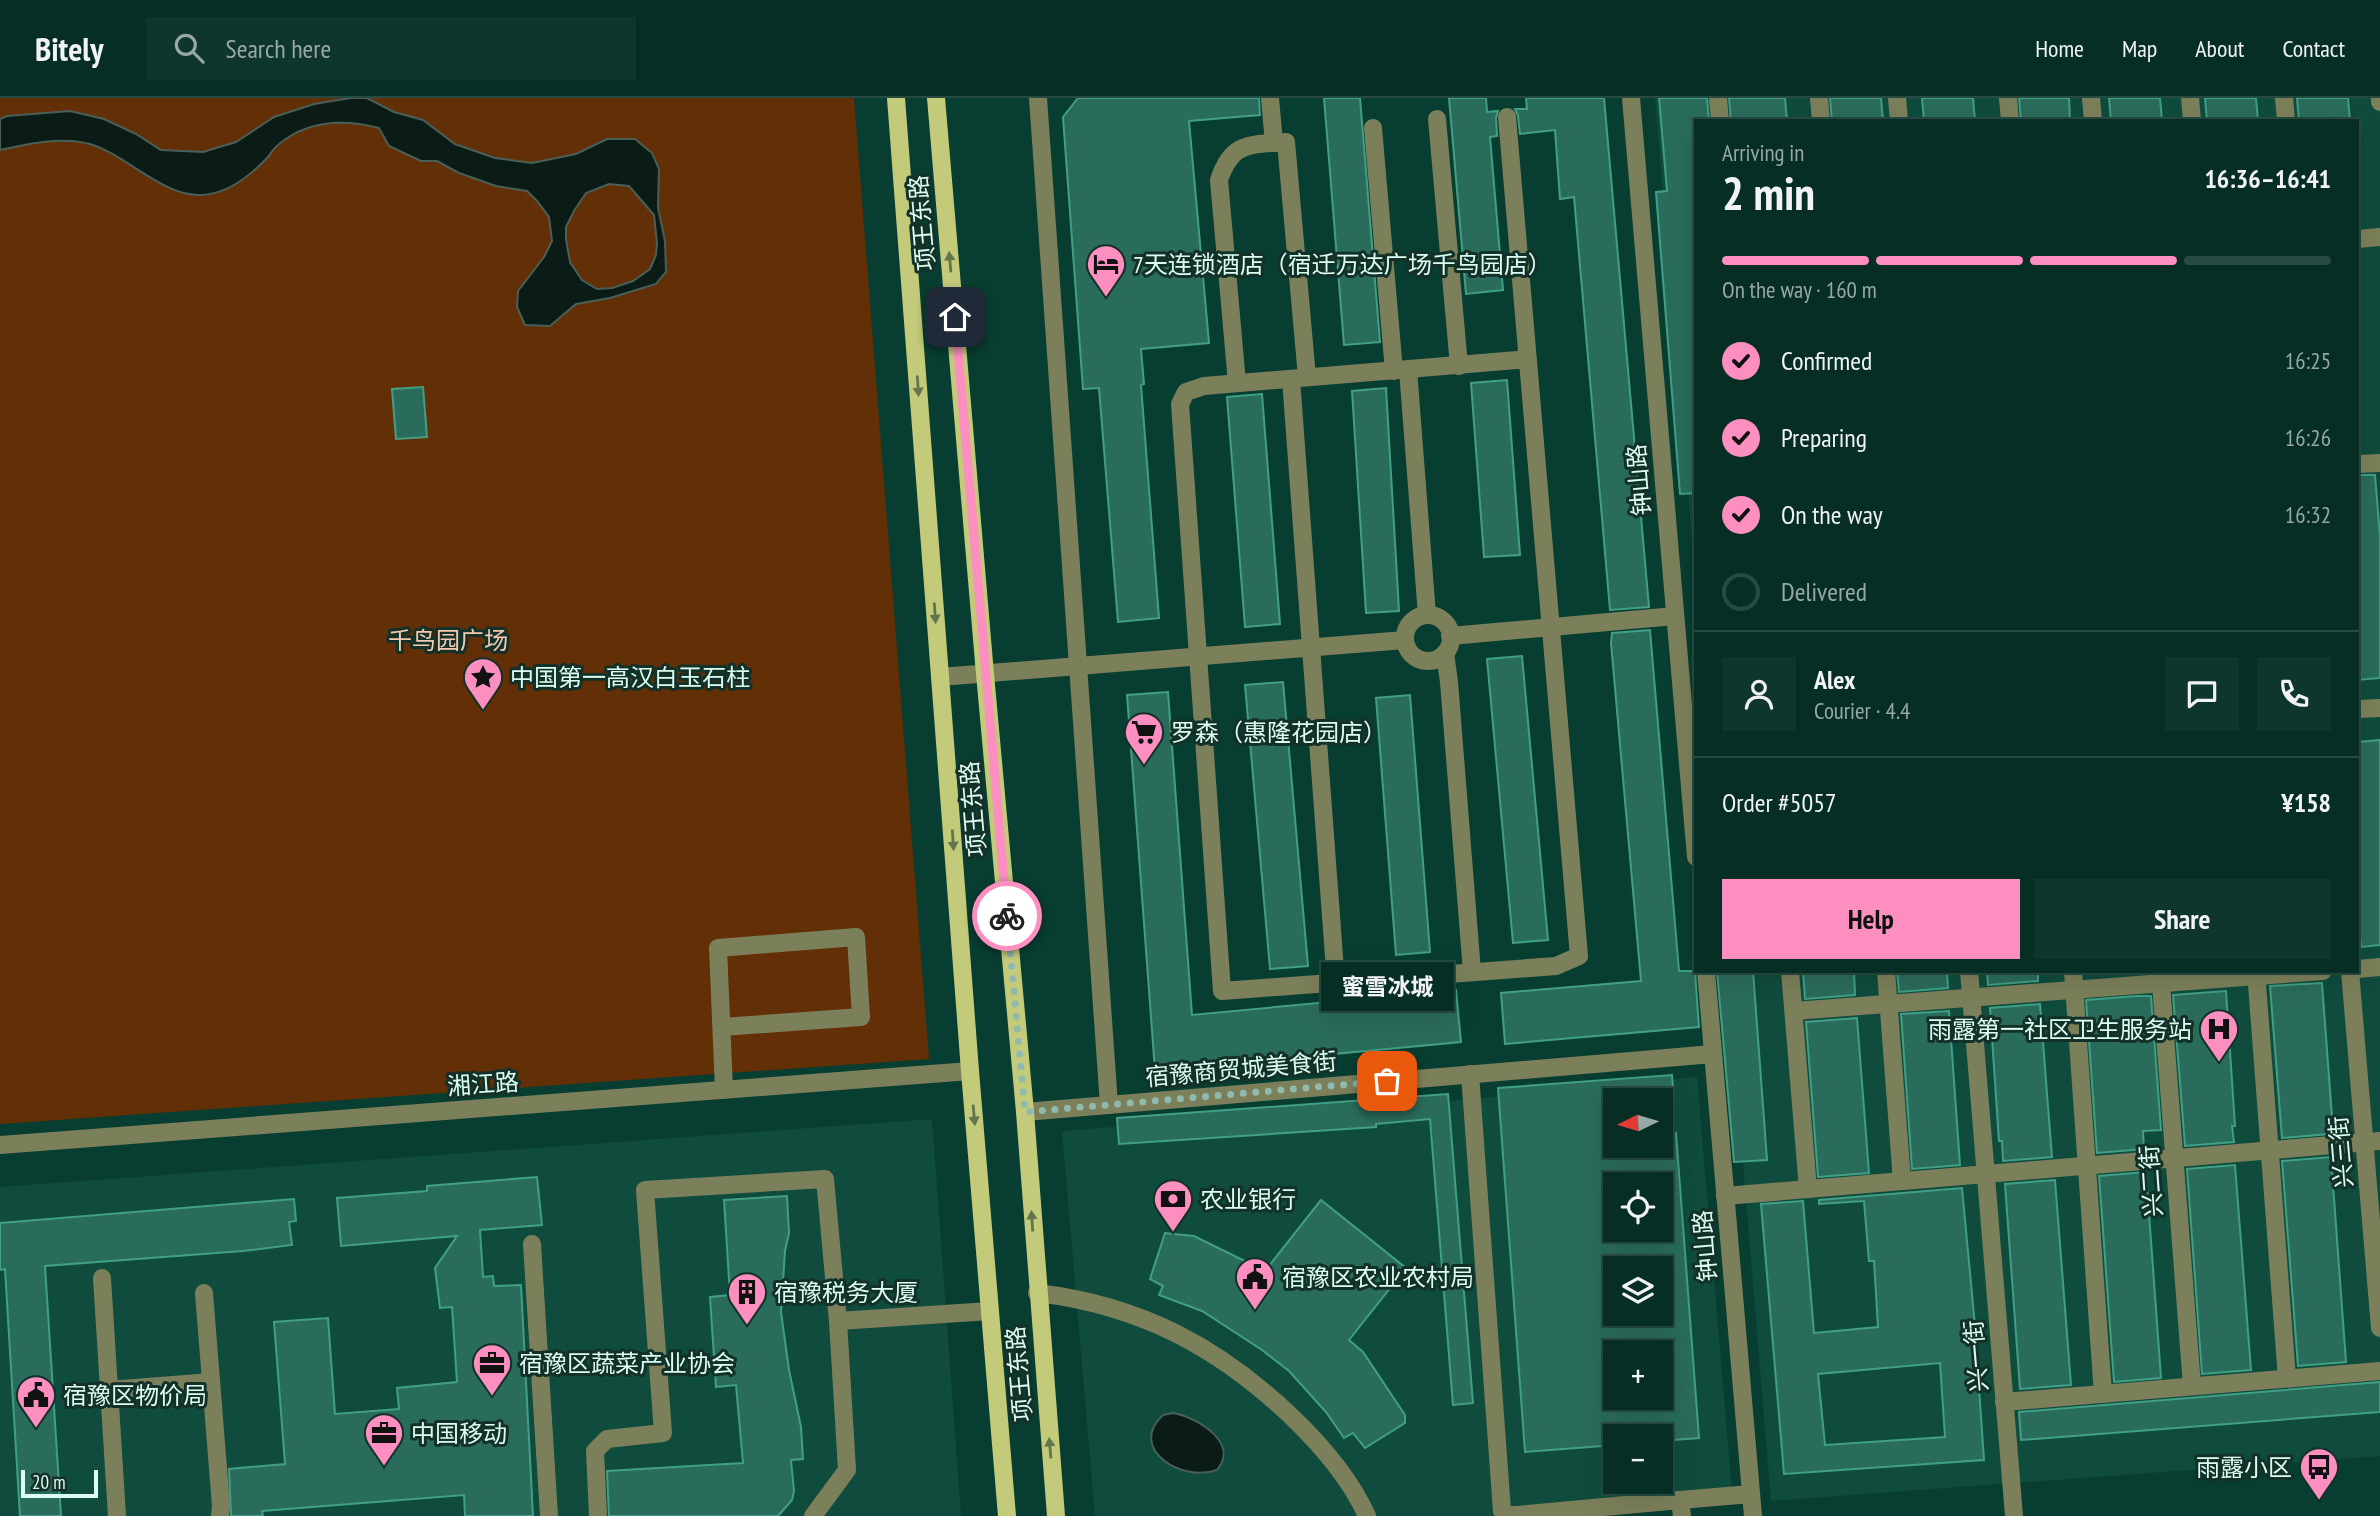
<!DOCTYPE html>
<meta charset="utf-8">
<style>
:root{--surface:#062e25;--page:#0f362d;--text:#f1f3f6;--muted:#98a8a7;--line:#274a42;--accent:#fd8ec0}
body{margin:0;font-family:"PT Sans Narrow","Noto Sans SC",sans-serif;background:var(--page);color:var(--text);height:100vh;display:flex;flex-direction:column;font-size:26px;white-space:nowrap}
*{box-sizing:border-box;margin:0}
p{font-size:23px;color:var(--muted)}
.icon{flex:none;width:38px;height:38px;fill:none;stroke:currentColor;stroke-width:2;stroke-linecap:round;stroke-linejoin:round}
.map{position:relative;flex:1;overflow:hidden}
.details{position:absolute;left:1694px;top:21px;width:665px;height:854px;display:flex;flex-direction:column;background:var(--surface);border-radius:0px;box-shadow:0 7px 28px #0002,0 0 0 2px var(--line)}
.details>*{flex:none}
.needle{width:46px;rotate:265deg}
.fabs{position:absolute;left:1603px;top:990px;display:grid;gap:14px}
.fabs a{display:grid;place-items:center;width:70px;height:70px;border-radius:0px;background:var(--surface);box-shadow:0 7px 28px #0002,0 0 0 2px var(--line);font-size:35px}
.scale{position:absolute;left:21px;bottom:18px;width:77px;box-sizing:border-box;padding-left:7px;border:4px solid #dbfdf2;border-top:0;font-size:19px;line-height:24px;white-space:nowrap;color:#dbfdf2;-webkit-text-stroke:5px #133128;paint-order:stroke}
.pin{position:absolute;display:grid;place-items:center;width:60px;height:60px;color:#fff;margin:-30px;border-radius:14px;box-shadow:0 4px 10px #0006}
.courier{position:absolute;display:grid;place-items:center;width:70px;height:70px;margin:-35px;border:5px solid #fd8ec0;border-radius:50%;background:#fff;color:#222;box-shadow:0 2px 9px #0007}
.bubble{position:absolute;height:49px;border-radius:0px;background:var(--surface);box-shadow:0 7px 28px #0002,0 0 0 2px var(--line);font-size:23px;font-weight:700;line-height:49px;text-align:center}
.head em{font-style:normal;font-weight:700}
.head div{display:flex;flex-direction:column-reverse}
.head{display:flex;align-items:center;justify-content:space-between;height:119px;padding:0 28px}
h1{font-size:46px;font-weight:700;line-height:52px}
.bar{display:grid;grid-template-columns:repeat(4,1fr);gap:10px 7px;align-content:center;height:84px;padding:0 28px}
.bar i{height:9px;border-radius:5px;background:var(--line)}
.bar .current{background:var(--accent)}
.bar p{grid-column:span 4}
.line{display:flex;align-items:center;gap:18px;padding:0 28px;border-top:2px solid var(--line)}
.line div{flex:1}
.round{display:grid;place-items:center;flex:none;width:74px;height:74px;border-radius:0px;background:var(--page)}
ol{padding:0 28px;list-style:none}
li{display:flex;align-items:center;gap:21px;height:77px}
li p{margin-inline-start:auto}
li .icon{padding:7px;border-radius:50%;background:var(--accent);color:#111;stroke-width:4}
li:last-child{color:var(--muted)}
li i{width:38px;height:38px;border:4px solid var(--line);border-radius:50%}
.cta{display:flex;gap:14px;margin-top:auto;padding:14px 28px}
.cta a{flex:1;height:80px;border-radius:0px;background:var(--accent);color:#111;font-size:28px;font-weight:700;line-height:80px;text-align:center}
.cta a+a{background:var(--page);color:var(--text)}
header{display:flex;align-items:center;gap:42px;box-sizing:border-box;height:98px;padding:0 35px;background:var(--surface);border-bottom:2px solid var(--line)}
header strong{font-size:33px}
nav{display:flex;gap:38px;margin-inline-start:auto;font-size:24px}
.search{width:490px;height:63px;background:var(--page);display:flex;align-items:center;gap:18px;box-sizing:border-box;padding:0 24px;border-radius:0px;color:var(--muted);font-size:26px}
.map>svg:first-child{display:block}
.built{fill:#0f4c3e;fill-rule:evenodd}
.green{fill:#622f06}
.water{fill:#0b1c17;stroke:#496059;stroke-width:2;fill-rule:evenodd}
.building{fill:#2a6c5b;stroke:#419f86;stroke-width:2;fill-rule:evenodd}
.lines{fill:none;stroke-linecap:round;stroke-linejoin:round}
.minor{stroke:#7c805a;stroke-width:18}
.major{stroke:#c3ca79;stroke-width:18}
.oneway{fill:#62764c}
.done{stroke:#91baae;stroke-width:7;stroke-dasharray:0 12.6}
.route{stroke:#fd8ec0;stroke-width:9}
.labels{text-anchor:middle;dominant-baseline:central;stroke-width:6;stroke-linejoin:round;paint-order:stroke}
.street-label{font-size:24px;fill:#dbfdf2;stroke:#133128}
.poi-label{font-size:24px;fill:#dbfdf2;stroke:#133128;text-anchor:start}
.park-label{font-size:24px;fill:#f5c9af;stroke:#133128}
</style>
<header>
<strong>Bitely</strong>
<div class="search"><svg class="icon" aria-label="search" viewBox="0 0 24 24"><circle cx="10" cy="10" r="6"/><path d="M15 15l6 6"/></svg>Search here</div>
<nav><a>Home</a><a>Map</a><a>About</a><a>Contact</a></nav>
</header>
<div class="map">
<svg width="2380" height="1418" viewBox="0 0 2380 1418">
<rect width="100%" height="100%" fill="#083e31"/>
<g class="built">
<path d="M1655,0H2380V1358L1771,1403L1727,873H2357V23H1696V489Z"/>
<path d="M1697,979L1733,1406L1580,1418H1095L1062,1033L1474,1001ZM1615,1003H1661V1048H1615ZM1615,1087H1661V1132H1615ZM1615,1171H1661V1216H1615ZM1615,1255H1661V1300H1615ZM1615,1339H1661V1384H1615Z"/>
<path d="M932,1021L961,1418H0V1089Z"/>
</g>
<path class="green" d="M0,0H854L929,961L0,1026Z"/>
<g class="water">
<path d="M351,0H367L394,14L423,22L455,46L495,60L532,65L576,56L607,41H635L652,55L659,71L658,110L665,143L666,174L656,186L610,200L576,206L550,228L525,227L517,209L518,193L544,159L552,143L549,119L537,103L527,93L496,88L459,75L437,63H421L389,48L379,30C344,21 307,22 278,47C274,50 271,55 268,59C251,77 226,97 200,97C163,98 126,57 90,46C61,38 28,46 0,52V21L7,18L70,13L104,21L136,36L161,52L203,54L236,44L274,19L314,6ZM609,86L629,88L654,117L657,145L656,157L650,171L633,183L612,190L597,191L582,182L570,164L566,141V129L574,113L586,95Z"/>
<path d="M1173,1315C1197,1319 1240,1345 1217,1372C1181,1385 1127,1350 1163,1317Z"/>
</g>
<g class="building">
<path d="M1078,0H1259L1260,17L1189,23L1209,245L1141,251L1144,286L1141,287L1159,520L1118,524L1099,290L1083,291L1063,19Z"/>
<path d="M1324,0H1360L1380,244L1344,247Z"/>
<path d="M1449,0H1486L1487,14L1498,13L1496,20L1497,38L1490,39L1503,192L1466,196Z"/>
<path d="M1526,0H1604L1649,509L1610,512L1574,99L1560,101L1555,32L1520,36L1518,18L1515,11H1527Z"/>
<path d="M1659,0H1707L1709,23H1696V395L1680,396L1656,94L1667,93Z"/>
<path d="M1729,0H1785L1787,23H1731Z"/>
<path d="M1830,0H1881L1883,23H1832Z"/>
<path d="M1922,0H1973L1975,23H1924Z"/>
<path d="M2019,0H2069L2070,23H2021Z"/>
<path d="M2109,0H2160L2162,23H2111Z"/>
<path d="M2205,0H2256L2258,23H2207Z"/>
<path d="M2297,0H2348L2350,23H2299Z"/>
<path d="M1507,282L1520,457L1484,459L1471,285Z"/>
<path d="M423,289L427,339L396,341L392,291Z"/>
<path d="M1386,290L1399,513L1366,515L1352,293Z"/>
<path d="M1262,296L1280,526L1245,529L1227,299Z"/>
<path d="M2357,377H2375L2380,438V580L2357,582Z"/>
<path d="M1650,532L1679,873H1695L1699,929L1505,946L1501,895L1641,883L1611,545L1612,535Z"/>
<path d="M1522,558L1548,842L1513,845L1487,561Z"/>
<path d="M1283,584L1308,868L1270,871L1245,587Z"/>
<path d="M1168,594L1192,917L1456,892L1461,944L1155,973L1127,597Z"/>
<path d="M1410,597L1430,854L1396,857L1376,600Z"/>
<path d="M2380,642V847L2361,849L2357,800V644Z"/>
<path d="M1717,873H1753L1767,1062L1734,1064Z"/>
<path d="M1803,873H1854L1855,897L1805,901Z"/>
<path d="M1897,873H1947L1948,890L1899,894Z"/>
<path d="M1987,873H2038V883L1988,887Z"/>
<path d="M2322,885L2332,1019L2328,1020L2329,1036L2282,1040L2270,888Z"/>
<path d="M2226,893L2235,1028H2232L2234,1044L2185,1048L2173,897Z"/>
<path d="M2137,898H2151L2161,1032L2143,1033L2144,1051L2097,1055L2086,902Z"/>
<path d="M2040,906L2052,1059L2003,1063L2002,1043H1999L1990,910Z"/>
<path d="M1949,913L1960,1067L1912,1071L1901,916Z"/>
<path d="M1857,920L1869,1075L1818,1079L1806,924Z"/>
<path d="M1672,977L1674,1003H1615V1048H1661V1036L1676,1035L1699,1340L1661,1343V1339H1615V1347L1525,1354L1498,990ZM1615,1087H1661V1132H1615ZM1615,1171H1661V1216H1615ZM1615,1255H1661V1300H1615Z"/>
<path d="M1448,996L1473,1305L1453,1307L1430,1021L1376,1026V1029L1119,1046L1117,1020Z"/>
<path d="M2331,1059L2346,1264L2298,1268L2282,1063Z"/>
<path d="M2235,1067L2251,1272L2202,1276L2187,1071Z"/>
<path d="M2146,1074L2161,1280L2114,1284L2099,1078Z"/>
<path d="M537,1079L542,1127L480,1132L483,1179L493,1178L494,1188L521,1187L533,1418H465L464,1397L262,1413L263,1418H231L229,1371L285,1366L274,1224L328,1220L335,1316L399,1311L397,1290L457,1284L452,1209L440,1210L435,1170L457,1138L341,1148L337,1100L427,1093V1088Z"/>
<path d="M2055,1082L2071,1287L2020,1291L2005,1086Z"/>
<path d="M1962,1090L1974,1217L1984,1362L1784,1376L1761,1106L1803,1103L1814,1235L1878,1229L1874,1163H1869L1864,1103L1819,1106V1102ZM1940,1265L1945,1339L1825,1347L1818,1276Z"/>
<path d="M787,1098L789,1135L785,1153L781,1214L789,1272L801,1329L803,1361L791,1362L794,1393L792,1402L778,1418H609L607,1373L743,1365L736,1287L716,1289L710,1199L730,1197L724,1102Z"/>
<path d="M294,1101L296,1123L289,1124L292,1147L243,1153L45,1168L61,1418H20L5,1171L0,1172V1125Z"/>
<path d="M1321,1102L1406,1170L1349,1242L1363,1254L1405,1317V1325L1365,1350L1353,1335L1344,1340L1326,1314L1289,1273L1262,1252L1202,1213L1159,1197L1163,1188L1150,1181L1165,1135L1194,1138L1265,1173Z"/>
<path d="M2380,1284V1314L2021,1342L2019,1314Z"/>
</g>
<g class="lines">
<g class="minor">
<path d="M1038,0L1109,1007"/>
<path d="M1270,0L1274,45"/>
<path d="M1631,0L1696,759"/>
<path d="M1718,0L1720,23"/>
<path d="M1819,0L1821,23"/>
<path d="M1897,0L1899,23"/>
<path d="M2008,0L2010,23"/>
<path d="M2091,0L2093,23"/>
<path d="M2190,0L2192,23"/>
<path d="M2284,0L2286,23"/>
<path d="M2380,0V4"/>
<path d="M1507,19L1579,858L1556,868L1222,893L1180,306L1186,294L1204,288L1528,261"/>
<path d="M1437,21L1459,268"/>
<path d="M1373,30L1394,273"/>
<path d="M2357,141L2380,139"/>
<path d="M1408,272L1427,517"/>
<path d="M1291,281L1336,885"/>
<path d="M1237,285L1219,82C1232,43 1250,47 1286,44L1307,279"/>
<path d="M2357,366L2380,365"/>
<circle cx="1428" cy="540" r="23"/>
<path d="M1450,538L1675,518"/>
<path d="M1445,555L1449,584L1472,874"/>
<path d="M940,579L1405,542"/>
<path d="M2357,611L2380,610"/>
<path d="M2357,871L2380,869"/>
<path d="M1706,873L1753,1418"/>
<path d="M1790,873L1808,1091"/>
<path d="M1886,873L1902,1083"/>
<path d="M1969,873L2014,1418"/>
<path d="M2073,873L2103,1296"/>
<path d="M2160,873L2192,1288"/>
<path d="M2256,873L2287,1280"/>
<path d="M2350,873L2380,1230"/>
<path d="M1794,913L2323,873"/>
<path d="M722,929L861,919L856,839L718,850L724,992"/>
<path d="M1470,976L1502,1413L1508,1417H1517L1680,1402L1682,1418"/>
<path d="M1025,1014L1713,956"/>
<path d="M0,1047L970,973"/>
<path d="M1725,1098L2380,1043"/>
<path d="M532,1146L549,1418"/>
<path d="M102,1180L117,1418"/>
<path d="M204,1195L221,1408L220,1418"/>
<path d="M1037,1195C1140,1207 1219,1249 1293,1320C1322,1348 1350,1380 1367,1418"/>
<path d="M838,1223L990,1213"/>
<path d="M109,1292L211,1284"/>
<path d="M2004,1304L2380,1273"/>
<path d="M1680,1402L1751,1396"/>
<path d="M598,1418L595,1353L607,1341L663,1335L645,1092L825,1081L838,1223L847,1372L813,1418"/>
</g>
<g class="major">
<path d="M896,0L970,973L1007,1418"/>
<path d="M936,0L985,576L1025,1014L1056,1418"/>
</g>
</g>
<defs><path id="oneway-solid" d="M-6-.8H1V-3.2L6.5 0L1 3.2V.8H-6Z" transform="scale(1.75)"/></defs>
<g class="oneway">
<use href="#oneway-solid" transform="translate(950 164) rotate(-95)"/>
<use href="#oneway-solid" transform="translate(918 288) rotate(86)"/>
<use href="#oneway-solid" transform="translate(935 515) rotate(86)"/>
<use href="#oneway-solid" transform="translate(953 742) rotate(86)"/>
<use href="#oneway-solid" transform="translate(974 1017) rotate(85)"/>
<use href="#oneway-solid" transform="translate(1032 1123) rotate(-94)"/>
<use href="#oneway-solid" transform="translate(1050 1350) rotate(-95)"/>
</g>
<g class="lines">
<path class="done" d="M1007,818L1025,1014L1387,983"/>
<path class="route" d="M955,219L1007,818"/>
</g>
<defs>
<g id="hotel-pin" transform="scale(2.0125)"><path d="M0 17L-7.5 6A9.5 9.5 0 1 1 7.5 6Z" fill="#fd8ec0" stroke="#133128"/><path d="M-6-4.5h1.5V1H6V5H4.5V3h-9V5H-6ZM-4 0a1.8 1.8 0 1 1 3.6 0ZM.5 0V-2.5h3Q6-2.5 6 0Z" fill="#111"/></g>
<g id="sight-pin" transform="scale(2.0125)"><path d="M0 17L-7.5 6A9.5 9.5 0 1 1 7.5 6Z" fill="#fd8ec0" stroke="#133128"/><path d="M0-6L1.8-2.2L6-1.7L2.9 1.2L3.7 5.4L0 3.3L-3.7 5.4L-2.9 1.2L-6-1.7L-1.8-2.2Z" fill="#111"/></g>
<g id="supermarket-pin" transform="scale(2.0125)"><path d="M0 17L-7.5 6A9.5 9.5 0 1 1 7.5 6Z" fill="#fd8ec0" stroke="#133128"/><path d="M-6-5.5h2.5l.6 2H6L4.5 2H-2.5L-4.4-4H-6ZM-1.5 3.2a1.3 1.3 0 1 0 .1 0ZM3 3.2a1.3 1.3 0 1 0 .1 0Z" fill="#111"/></g>
<g id="hospital-pin" transform="scale(2.0125)"><path d="M0 17L-7.5 6A9.5 9.5 0 1 1 7.5 6Z" fill="#fd8ec0" stroke="#133128"/><path d="M-5-5h3v3.5h4V-5h3V5h-3V1.5h-4V5h-3Z" fill="#111"/></g>
<g id="bank-pin" transform="scale(2.0125)"><path d="M0 17L-7.5 6A9.5 9.5 0 1 1 7.5 6Z" fill="#fd8ec0" stroke="#133128"/><path d="M-6-4H6V4H-6ZM0-2.3a2.3 2.3 0 1 0 0 4.6a2.3 2.3 0 1 0 0-4.6Z" fill="#111"/></g>
<g id="civic-pin" transform="scale(2.0125)"><path d="M0 17L-7.5 6A9.5 9.5 0 1 1 7.5 6Z" fill="#fd8ec0" stroke="#133128"/><path d="M-.6-6.5H3V-4.5H.6V-3L4-1V1h2V6H-6V1h2V-1L-.6-3ZM-1.2 2.5V6h2.4V2.5Z" fill="#111"/></g>
<g id="building-pin" transform="scale(2.0125)"><path d="M0 17L-7.5 6A9.5 9.5 0 1 1 7.5 6Z" fill="#fd8ec0" stroke="#133128"/><path d="M-4-6H4V6H1V3H-1V6H-4ZM-2.5-4.3h1.7v1.8h-1.7ZM.8-4.3h1.7v1.8H.8ZM-2.5-1h1.7V.8h-1.7ZM.8-1h1.7V.8H.8Z" fill="#111"/></g>
<g id="office-pin" transform="scale(2.0125)"><path d="M0 17L-7.5 6A9.5 9.5 0 1 1 7.5 6Z" fill="#fd8ec0" stroke="#133128"/><path d="M-6-3h4V-5.5h4V-3h4V5H-6ZM-1-4.5V-3h2v-1.5ZM-6 0V1H6V0Z" fill="#111"/></g>
<g id="bus-pin" transform="scale(2.0125)"><path d="M0 17L-7.5 6A9.5 9.5 0 1 1 7.5 6Z" fill="#fd8ec0" stroke="#133128"/><path d="M-5-6H5V4H4V6H2V4H-2V6H-4V4H-5ZM-3.5-4V0h7V-4ZM-3.5 1.2v1.5H-2V1.2ZM2 1.2v1.5H3.5V1.2Z" fill="#111"/></g>
</defs>
<g fill-rule="evenodd">
<use href="#hotel-pin" x="1106" y="166"/>
<use href="#sight-pin" x="483" y="579"/>
<use href="#supermarket-pin" x="1144" y="634"/>
<use href="#hospital-pin" x="2219" y="931"/>
<use href="#bank-pin" x="1173" y="1101"/>
<use href="#civic-pin" x="1255" y="1179"/>
<use href="#building-pin" x="747" y="1194"/>
<use href="#office-pin" x="492" y="1265"/>
<use href="#civic-pin" x="36" y="1297"/>
<use href="#office-pin" x="384" y="1335"/>
<use href="#bus-pin" x="2319" y="1369"/>
</g>
<g class="labels">
<g class="street-label">
<text transform="translate(922 125) rotate(-95)">项王东路</text>
<text transform="translate(1639 382) rotate(-95)">钟山路</text>
<text transform="translate(973 711) rotate(-95)">项王东路</text>
<text transform="translate(1241 971) rotate(-5)">宿豫商贸城美食街</text>
<text transform="translate(483 986) rotate(-4)">湘江路</text>
<text transform="translate(2341 1054) rotate(-95)">兴三街</text>
<text transform="translate(2151 1083) rotate(-94)">兴二街</text>
<text transform="translate(1705 1148) rotate(-95)">钟山路</text>
<text transform="translate(1976 1258) rotate(-95)">兴一街</text>
<text transform="translate(1019 1276) rotate(-95)">项王东路</text>
</g>
<g class="poi-label">
<text x="1133" y="166">7天连锁酒店（宿迁万达广场千鸟园店）</text>
<text x="510" y="579">中国第一高汉白玉石柱</text>
<text x="1171" y="634">罗森（惠隆花园店）</text>
<text x="2192" y="931" text-anchor="end">雨露第一社区卫生服务站</text>
<text x="1200" y="1101">农业银行</text>
<text x="1282" y="1179">宿豫区农业农村局</text>
<text x="774" y="1194">宿豫税务大厦</text>
<text x="519" y="1265">宿豫区蔬菜产业协会</text>
<text x="63" y="1297">宿豫区物价局</text>
<text x="411" y="1335">中国移动</text>
<text x="2292" y="1369" text-anchor="end">雨露小区</text>
</g>
<g class="park-label">
<text x="448" y="542">千鸟园广场</text>
</g>
</g>
</svg>
<div class="fabs">
<a><svg class="needle" viewBox="-14 -14 28 28"><path d="M0-13l5 13h-10z" fill="#e53935"/><path d="M0 13l5-13h-10z" fill="#98a8a7"/></svg></a>
<a><svg class="icon" aria-label="locate" viewBox="0 0 24 24"><circle cx="12" cy="12" r="6"/><path d="M12 2v4M12 18v4M2 12h4M18 12h4"/></svg></a>
<a><svg class="icon" aria-label="layers" viewBox="0 0 24 24"><path d="M12 4l9 5-9 5-9-5zM3 14l9 5 9-5"/></svg></a>
<a>+</a>
<a>−</a>
</div>
<div class="scale">20 m</div>
<div class="pin" style="left:1387px;top:983px;background:#ea580c"><svg class="icon" aria-label="bag" viewBox="0 0 24 24"><path d="M5 8h14l-1 12H6zM9 8a3 3 0 0 1 6 0"/></svg></div>
<div class="pin" style="left:955px;top:219px;background:#1f2937"><svg class="icon" aria-label="home" viewBox="0 0 24 24"><path d="M3 11l9-7 9 7M6 9v11h12V9"/></svg></div>
<div class="courier" style="left:1007px;top:818px"><svg class="icon" aria-label="bike" viewBox="0 0 24 24"><circle cx="6" cy="16" r="4"/><circle cx="18" cy="16" r="4"/><path d="M6 16l4-8h5l3 8M10 8l3 8H6M13 5h3"/></svg></div>
<div class="bubble" style="left:1321px;top:864px;width:133px">蜜雪冰城</div>
<section class="details">
<div class="head"><div><h1>2 min</h1><p>Arriving in</p></div><em>16:36–16:41</em></div>
<div class="bar"><i class="current"></i><i class="current"></i><i class="current"></i><i></i><p>On the way · 160 m</p></div>
<ol>
<li><svg class="icon" aria-label="check" viewBox="0 0 24 24"><path d="M5 12l5 5 9-10"/></svg>Confirmed<p>16:25</p></li>
<li><svg class="icon" aria-label="check" viewBox="0 0 24 24"><path d="M5 12l5 5 9-10"/></svg>Preparing<p>16:26</p></li>
<li><svg class="icon" aria-label="check" viewBox="0 0 24 24"><path d="M5 12l5 5 9-10"/></svg>On the way<p>16:32</p></li>
<li><i></i>Delivered</li>
</ol>
<div class="line" style="height:126px"><a class="round"><svg class="icon" aria-label="person" viewBox="0 0 24 24"><circle cx="12" cy="8" r="4"/><path d="M4 21q1-7 8-7t8 7"/></svg></a><div><b>Alex</b><p>Courier · 4.4</p></div><a class="round"><svg class="icon" aria-label="chat" viewBox="0 0 24 24"><path d="M4 5h16v11H9l-5 4z"/></svg></a><a class="round"><svg class="icon" aria-label="phone" viewBox="0 0 24 24"><path d="M5 4h4l2 5-3 2q2 4 5 5l2-3 5 2v4C11 20 4 13 5 4z"/></svg></a></div>
<div class="line" style="height:91px"><div>Order #5057</div><b>¥158</b></div>
<div class="cta"><a>Help</a><a>Share</a></div>
</section>
</div>
